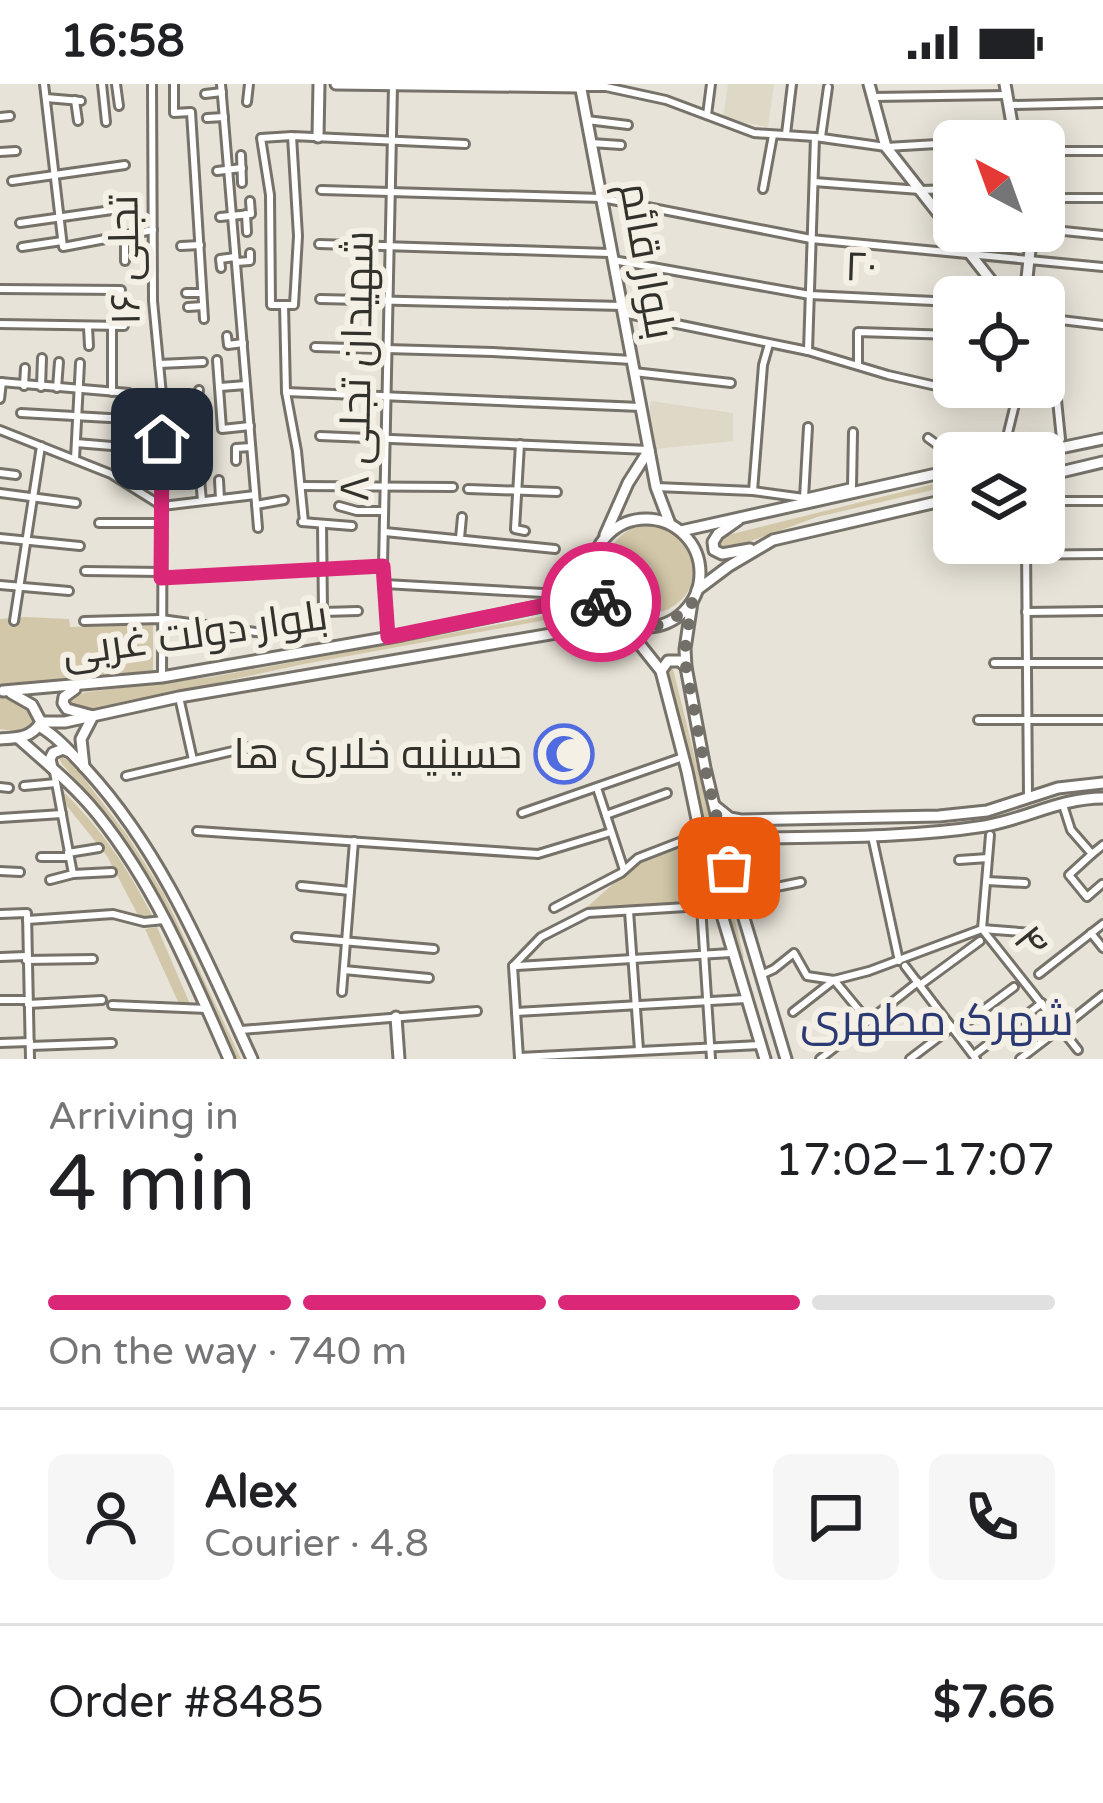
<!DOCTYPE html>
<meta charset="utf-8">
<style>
:root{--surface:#fff;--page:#f6f6f6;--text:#202124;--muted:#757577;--line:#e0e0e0;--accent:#db2777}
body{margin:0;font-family:"Varela Round",Cairo,sans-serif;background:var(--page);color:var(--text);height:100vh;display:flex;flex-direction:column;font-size:45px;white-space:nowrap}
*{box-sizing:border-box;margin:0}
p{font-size:39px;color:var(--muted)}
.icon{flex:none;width:66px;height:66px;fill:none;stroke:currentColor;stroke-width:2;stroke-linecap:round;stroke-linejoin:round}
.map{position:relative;height:975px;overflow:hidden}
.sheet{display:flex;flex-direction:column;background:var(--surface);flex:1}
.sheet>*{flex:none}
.needle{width:78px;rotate:319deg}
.tools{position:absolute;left:933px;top:36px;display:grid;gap:24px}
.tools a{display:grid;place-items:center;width:132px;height:132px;border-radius:18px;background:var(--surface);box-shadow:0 6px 30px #0003;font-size:60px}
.pin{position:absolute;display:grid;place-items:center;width:102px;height:102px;color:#fff;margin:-51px;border-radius:24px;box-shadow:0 6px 18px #0006}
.courier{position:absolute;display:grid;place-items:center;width:120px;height:120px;margin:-60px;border:9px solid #db2777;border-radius:50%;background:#fff;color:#222;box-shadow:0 3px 15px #0007}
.summary em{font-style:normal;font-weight:600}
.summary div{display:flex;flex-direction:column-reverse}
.summary{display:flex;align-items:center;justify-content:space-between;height:204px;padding:0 48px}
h1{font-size:78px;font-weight:600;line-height:90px}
.bar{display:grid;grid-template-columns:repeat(4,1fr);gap:18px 12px;align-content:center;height:144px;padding:0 48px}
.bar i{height:15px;border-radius:9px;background:var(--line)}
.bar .active{background:var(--accent)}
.bar p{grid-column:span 4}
.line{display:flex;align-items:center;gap:30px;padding:0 48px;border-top:3px solid var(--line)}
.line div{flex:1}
.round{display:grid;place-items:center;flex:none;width:126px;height:126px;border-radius:18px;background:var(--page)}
.status{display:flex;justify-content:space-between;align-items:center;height:84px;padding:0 60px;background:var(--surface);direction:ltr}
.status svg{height:33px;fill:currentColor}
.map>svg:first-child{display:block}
.built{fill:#ded8c6}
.green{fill:#d2c7a8}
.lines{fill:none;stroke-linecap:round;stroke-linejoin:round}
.street-casing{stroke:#767269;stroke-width:12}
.secondary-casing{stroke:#767269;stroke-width:15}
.street{stroke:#fff;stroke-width:6}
.secondary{stroke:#fff;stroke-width:9}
.done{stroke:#716f68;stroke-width:12;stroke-dasharray:0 21.6}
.route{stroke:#db2777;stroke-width:15}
.labels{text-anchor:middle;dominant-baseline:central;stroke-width:12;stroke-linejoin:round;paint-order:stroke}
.street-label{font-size:42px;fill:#32312c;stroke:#f4f0e5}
.poi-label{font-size:42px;fill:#32312c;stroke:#f4f0e5;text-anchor:end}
.neighbourhood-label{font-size:45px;fill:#2c3a74;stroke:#f4f0e5}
</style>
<div class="status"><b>16:58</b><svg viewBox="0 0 49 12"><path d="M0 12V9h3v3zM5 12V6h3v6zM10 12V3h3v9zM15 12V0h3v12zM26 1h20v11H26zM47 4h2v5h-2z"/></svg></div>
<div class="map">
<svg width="1103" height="975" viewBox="0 0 1103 975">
<rect width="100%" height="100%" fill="#e7e3d8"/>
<g class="built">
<path d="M728,0H774L768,43L723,34Z"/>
<path d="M651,317L733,329V357L656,365L649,330Z"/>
</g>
<g class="green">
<path d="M954,395V401L817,433L729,465H718L716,460L728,451Z"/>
<circle cx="650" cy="485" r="44"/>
<path d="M555,530L574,531L304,580L96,625L70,622L67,617L72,612L88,608L211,593Z"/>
<path d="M24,533L69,535L70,543L153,541V587L0,605V535Z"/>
<path d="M672,581L744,873L743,874L711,776L668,584Z"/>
<path d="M0,613L29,621L37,637L32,644L19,648L0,645Z"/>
<path d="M61,672L73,680L127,751L164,810L241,975H235C185,866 143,770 62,680L59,674Z"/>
<path d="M59,703C103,747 126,781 154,835H140L107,772L62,716Z"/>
<path d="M692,757L707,819L586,824L639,777Z"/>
<path d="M157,843L190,920L180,922L145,845Z"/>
</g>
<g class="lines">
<g class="street-casing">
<g id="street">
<path d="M44,0L63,163L153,146"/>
<path d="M102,0L106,38"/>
<path d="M116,0L119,22"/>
<path d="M152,0L153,217L163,321L162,593"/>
<path d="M174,0V29L191,28L204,235"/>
<path d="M221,0L258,444"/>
<path d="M581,3H606L666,16L754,49L815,53L886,63L954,59"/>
<path d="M205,10L222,8"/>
<path d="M872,13L1007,11"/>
<path d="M46,14L81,17"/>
<path d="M75,16L78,37"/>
<path d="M247,18L249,0"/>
<path d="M1011,21L1103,19"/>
<path d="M707,31L711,0"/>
<path d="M0,33L10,32"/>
<path d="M207,34L224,33"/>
<path d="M587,36L628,41"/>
<path d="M786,50L792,0"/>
<path d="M292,52L298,152L294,221H271L270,111L261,54L292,52L465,60"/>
<path d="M821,53L828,3"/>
<path d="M993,57L1013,56"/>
<path d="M591,59L621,61"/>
<path d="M1044,67H1103"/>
<path d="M0,68L16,67"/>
<path d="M241,71L242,99"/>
<path d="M217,87L242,84"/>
<path d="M12,97L125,81"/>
<path d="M814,98L920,106L954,105"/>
<path d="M763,105L773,51"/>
<path d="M321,106L602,114L811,155L1103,183"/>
<path d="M1044,114H1103"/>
<path d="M246,130L247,148"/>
<path d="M220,133L251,130L250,117"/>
<path d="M20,139L126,124"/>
<path d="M1044,145L1103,151"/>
<path d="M319,160L610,169"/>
<path d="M181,162L200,161"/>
<path d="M22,163L62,157"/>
<path d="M613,176L810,211L954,218"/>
<path d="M125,177V151"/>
<path d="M236,178L250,177V169"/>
<path d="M221,184L220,175L235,173"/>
<path d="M0,205L121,206"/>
<path d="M186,209H202"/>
<path d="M320,215L622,222"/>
<path d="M284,221L286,308L297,367L304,438"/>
<path d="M188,223L203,222"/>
<path d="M623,229L808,267L888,291L958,307L1057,316L1061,355L1003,369"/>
<path d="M1044,234L1103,241"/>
<path d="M0,240L124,242"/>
<path d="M88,243L89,262"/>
<path d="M227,252L228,261L243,259"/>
<path d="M315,263L493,268L632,276"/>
<path d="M808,267L815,53"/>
<path d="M217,276L222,345L250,342"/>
<path d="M159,280L203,278"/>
<path d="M858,281V248L954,251"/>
<path d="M634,288L731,299"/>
<path d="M0,298L129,309"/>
<path d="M24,302L25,284"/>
<path d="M41,303L42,274"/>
<path d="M220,303L246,301"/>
<path d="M57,304L59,278"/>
<path d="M199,306L195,340L202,417"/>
<path d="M112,308V243"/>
<path d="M286,308L641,323"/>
<path d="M0,315L2,298"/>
<path d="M21,329L127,335"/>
<path d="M0,346L111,390L162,422"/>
<path d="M320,352L649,366"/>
<path d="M928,354L939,362L1003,369L1017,312"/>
<path d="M76,359L124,363"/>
<path d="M520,360L515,445L525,447"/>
<path d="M75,375L80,279"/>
<path d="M236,377V364L251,363"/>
<path d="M0,389L16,391"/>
<path d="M219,396L220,415"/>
<path d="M302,402L453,403"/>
<path d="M656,403L753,407L804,414L852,403L853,348"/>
<path d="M468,405L557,408"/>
<path d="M753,407L763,281L769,260"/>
<path d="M0,409L76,419"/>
<path d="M804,414L808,343"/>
<path d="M1044,417H1103"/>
<path d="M256,421L284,416"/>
<path d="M162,422L255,411"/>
<path d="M339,422L357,427H383"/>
<path d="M302,438L352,442"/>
<path d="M99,439H161"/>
<path d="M322,440L323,528L358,527"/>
<path d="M385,448L555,465"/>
<path d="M0,454L80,462"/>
<path d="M460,454L462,433"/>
<path d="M1026,459L1028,713"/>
<path d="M994,471L1103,470"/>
<path d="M85,487L161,488"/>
<path d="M161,494L383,482"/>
<path d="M385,500L543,509"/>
<path d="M0,501L69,507"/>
<path d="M1026,528L1103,527"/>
<path d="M14,537L41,362"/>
<path d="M84,537L161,535L299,554"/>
<path d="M388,553L383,482L393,1"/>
<path d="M994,579H1103"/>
<path d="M179,613L193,676"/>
<path d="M978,636H1103"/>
<path d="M54,688L73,790"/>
<path d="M126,692L250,663"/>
<path d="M24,702L56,699"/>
<path d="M0,703L9,704"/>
<path d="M597,704L624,786"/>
<path d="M1063,721L1071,746L1092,770L1069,791L1087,813L1102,800"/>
<path d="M522,729L683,673"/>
<path d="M606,731L667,709"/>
<path d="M0,734L62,730"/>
<path d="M197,747L538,770L611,748"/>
<path d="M872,752L899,877"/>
<path d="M68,769L99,764"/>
<path d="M1092,770L1103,761"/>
<path d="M41,773H69"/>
<path d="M959,776L988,774"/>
<path d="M0,787L20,788"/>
<path d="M50,796L73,790L112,788"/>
<path d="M987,797L1025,799"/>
<path d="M301,802L350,807"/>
<path d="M737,811L801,798"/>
<path d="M701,822L711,975"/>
<path d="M554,824L621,789L638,774L700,750"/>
<path d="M629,827L639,966"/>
<path d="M0,830L27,829L30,975"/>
<path d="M27,836L113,830L144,838L164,836"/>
<path d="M982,845L1078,966"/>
<path d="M982,845L990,751"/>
<path d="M1091,849L1103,864"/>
<path d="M296,853L434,865"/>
<path d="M0,873L26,872"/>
<path d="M26,876L93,875"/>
<path d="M513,882L541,853L588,829L719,821"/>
<path d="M513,882L519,974"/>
<path d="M517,882L731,869"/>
<path d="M905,882L976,975"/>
<path d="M344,886L429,894"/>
<path d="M1039,890L1103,840"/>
<path d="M761,891L774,885L794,869L807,892L834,896L869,887L982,845L1033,849"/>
<path d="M834,896L868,937"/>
<path d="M920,901L980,857"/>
<path d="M342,908L354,757"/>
<path d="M0,916H26"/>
<path d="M28,920L102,916"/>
<path d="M112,921L207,925"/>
<path d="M516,928L746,915"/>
<path d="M793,928L834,896"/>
<path d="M1073,935L1103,911"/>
<path d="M241,946L477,927"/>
<path d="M955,947L1014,903"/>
<path d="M0,959L30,958"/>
<path d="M30,962L112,959"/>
<path d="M974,971L1042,919"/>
<path d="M519,973L760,961"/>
<path d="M820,975L918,898"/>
<path d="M910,975L952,943"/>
<path d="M1020,975L1050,952"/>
</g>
</g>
<g class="secondary-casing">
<g id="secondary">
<path d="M336,0L581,3"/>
<path d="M580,0L656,403L670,440"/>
<path d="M869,0L886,63L1004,213"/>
<path d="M1005,0L1015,57"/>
<path d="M318,53L319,0"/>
<path d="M1025,213L1032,147"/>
<path d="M1036,369L1103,355"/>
<path d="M1044,392L1103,378"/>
<circle cx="646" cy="489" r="54"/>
<path d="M738,436L718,450L713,458L714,466L722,470L750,465"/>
<path d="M681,447L954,386"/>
<path d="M605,451L628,399L649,366"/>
<path d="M697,506L729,482L773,456L954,414"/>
<path d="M561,518L578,531L579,539L571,547"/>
<path d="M692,518L685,565L686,583L705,684L729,784L786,975"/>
<path d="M622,538L661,587L687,687L705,774L765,975"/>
<path d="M661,587L668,577H680L686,583"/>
<path d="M75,605L64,613L63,619L67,625L93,632L81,655L84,683"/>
<path d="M3,607L162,593L402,551L561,518L593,484"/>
<path d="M41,638H65L179,613L598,542L615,534"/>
<path d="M39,642C58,653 72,670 87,686C163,769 205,873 252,975"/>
<path d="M18,654C46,679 75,702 98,731C156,803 192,891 229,975"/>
<path d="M0,655C17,654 32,654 41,638L32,621L11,609"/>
<path d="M52,684L50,675L53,669L63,665L70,668"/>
<path d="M715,722L730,734L741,736L939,732L987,727L1058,704L1103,699"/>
<path d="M724,765L737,757L751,754C828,753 908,754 985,742C1026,735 1060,714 1103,714"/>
<path d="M396,933L399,975"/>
</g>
</g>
<use href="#street" class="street"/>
<use href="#secondary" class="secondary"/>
</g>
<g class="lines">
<path class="done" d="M601,518C628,551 664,551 692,518L685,565L686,583L705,684L729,784"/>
<path class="route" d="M162,355L161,494L383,482L388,553L561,518L593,484L592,498L601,518"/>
</g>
<defs>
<g id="mosque-ring" transform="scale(3)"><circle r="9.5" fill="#f4f0e5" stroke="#516be0" stroke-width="1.5"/><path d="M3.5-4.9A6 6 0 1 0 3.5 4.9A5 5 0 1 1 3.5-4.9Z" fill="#516be0"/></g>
</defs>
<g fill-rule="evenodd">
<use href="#mosque-ring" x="564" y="670"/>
</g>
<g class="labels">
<g class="street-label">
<text transform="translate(125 176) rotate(-91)">۱۶ تجلی</text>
<text transform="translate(647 177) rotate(80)">بلوار قائم</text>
<text transform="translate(861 183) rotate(2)">۲۰</text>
<text transform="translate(357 282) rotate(-89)">شهیدان تجلی ۸</text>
<text transform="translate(195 550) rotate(-8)">بلوار دولت غربی</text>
<text transform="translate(1031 858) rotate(51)">۴</text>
</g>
<g class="poi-label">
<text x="522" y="670">حسینیه خلاری ها</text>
</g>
<g class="neighbourhood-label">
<text x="937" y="937">شهرک مطهری</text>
</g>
</g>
</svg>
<div class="tools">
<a><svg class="needle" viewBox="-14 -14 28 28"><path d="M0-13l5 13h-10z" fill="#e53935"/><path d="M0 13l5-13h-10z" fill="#757577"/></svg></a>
<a><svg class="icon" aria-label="locate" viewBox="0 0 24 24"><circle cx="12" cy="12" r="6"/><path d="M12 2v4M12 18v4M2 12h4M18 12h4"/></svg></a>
<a><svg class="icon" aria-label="layers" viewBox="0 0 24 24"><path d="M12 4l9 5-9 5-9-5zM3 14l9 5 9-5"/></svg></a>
</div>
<div class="pin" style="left:729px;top:784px;background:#ea580c"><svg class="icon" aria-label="bag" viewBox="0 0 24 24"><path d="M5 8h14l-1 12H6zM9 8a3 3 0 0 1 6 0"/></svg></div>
<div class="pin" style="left:162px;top:355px;background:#1f2937"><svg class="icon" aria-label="home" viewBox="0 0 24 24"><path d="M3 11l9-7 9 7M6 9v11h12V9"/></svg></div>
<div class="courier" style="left:601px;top:518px"><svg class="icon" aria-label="bike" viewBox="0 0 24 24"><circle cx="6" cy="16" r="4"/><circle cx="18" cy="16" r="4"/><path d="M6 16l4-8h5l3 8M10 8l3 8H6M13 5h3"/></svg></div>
</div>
<section class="sheet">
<div class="summary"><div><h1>4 min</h1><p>Arriving in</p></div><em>17:02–17:07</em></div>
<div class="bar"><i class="active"></i><i class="active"></i><i class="active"></i><i></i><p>On the way · 740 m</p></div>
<div class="line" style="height:216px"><a class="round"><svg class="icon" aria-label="person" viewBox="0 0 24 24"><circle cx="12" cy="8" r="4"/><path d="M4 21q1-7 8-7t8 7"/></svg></a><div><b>Alex</b><p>Courier · 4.8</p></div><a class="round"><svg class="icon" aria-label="chat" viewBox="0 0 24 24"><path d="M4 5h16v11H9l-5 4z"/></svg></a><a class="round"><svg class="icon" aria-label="phone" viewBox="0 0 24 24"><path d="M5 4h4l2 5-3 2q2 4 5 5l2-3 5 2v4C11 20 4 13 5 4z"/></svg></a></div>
<div class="line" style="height:156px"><div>Order #8485</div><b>$7.66</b></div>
</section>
